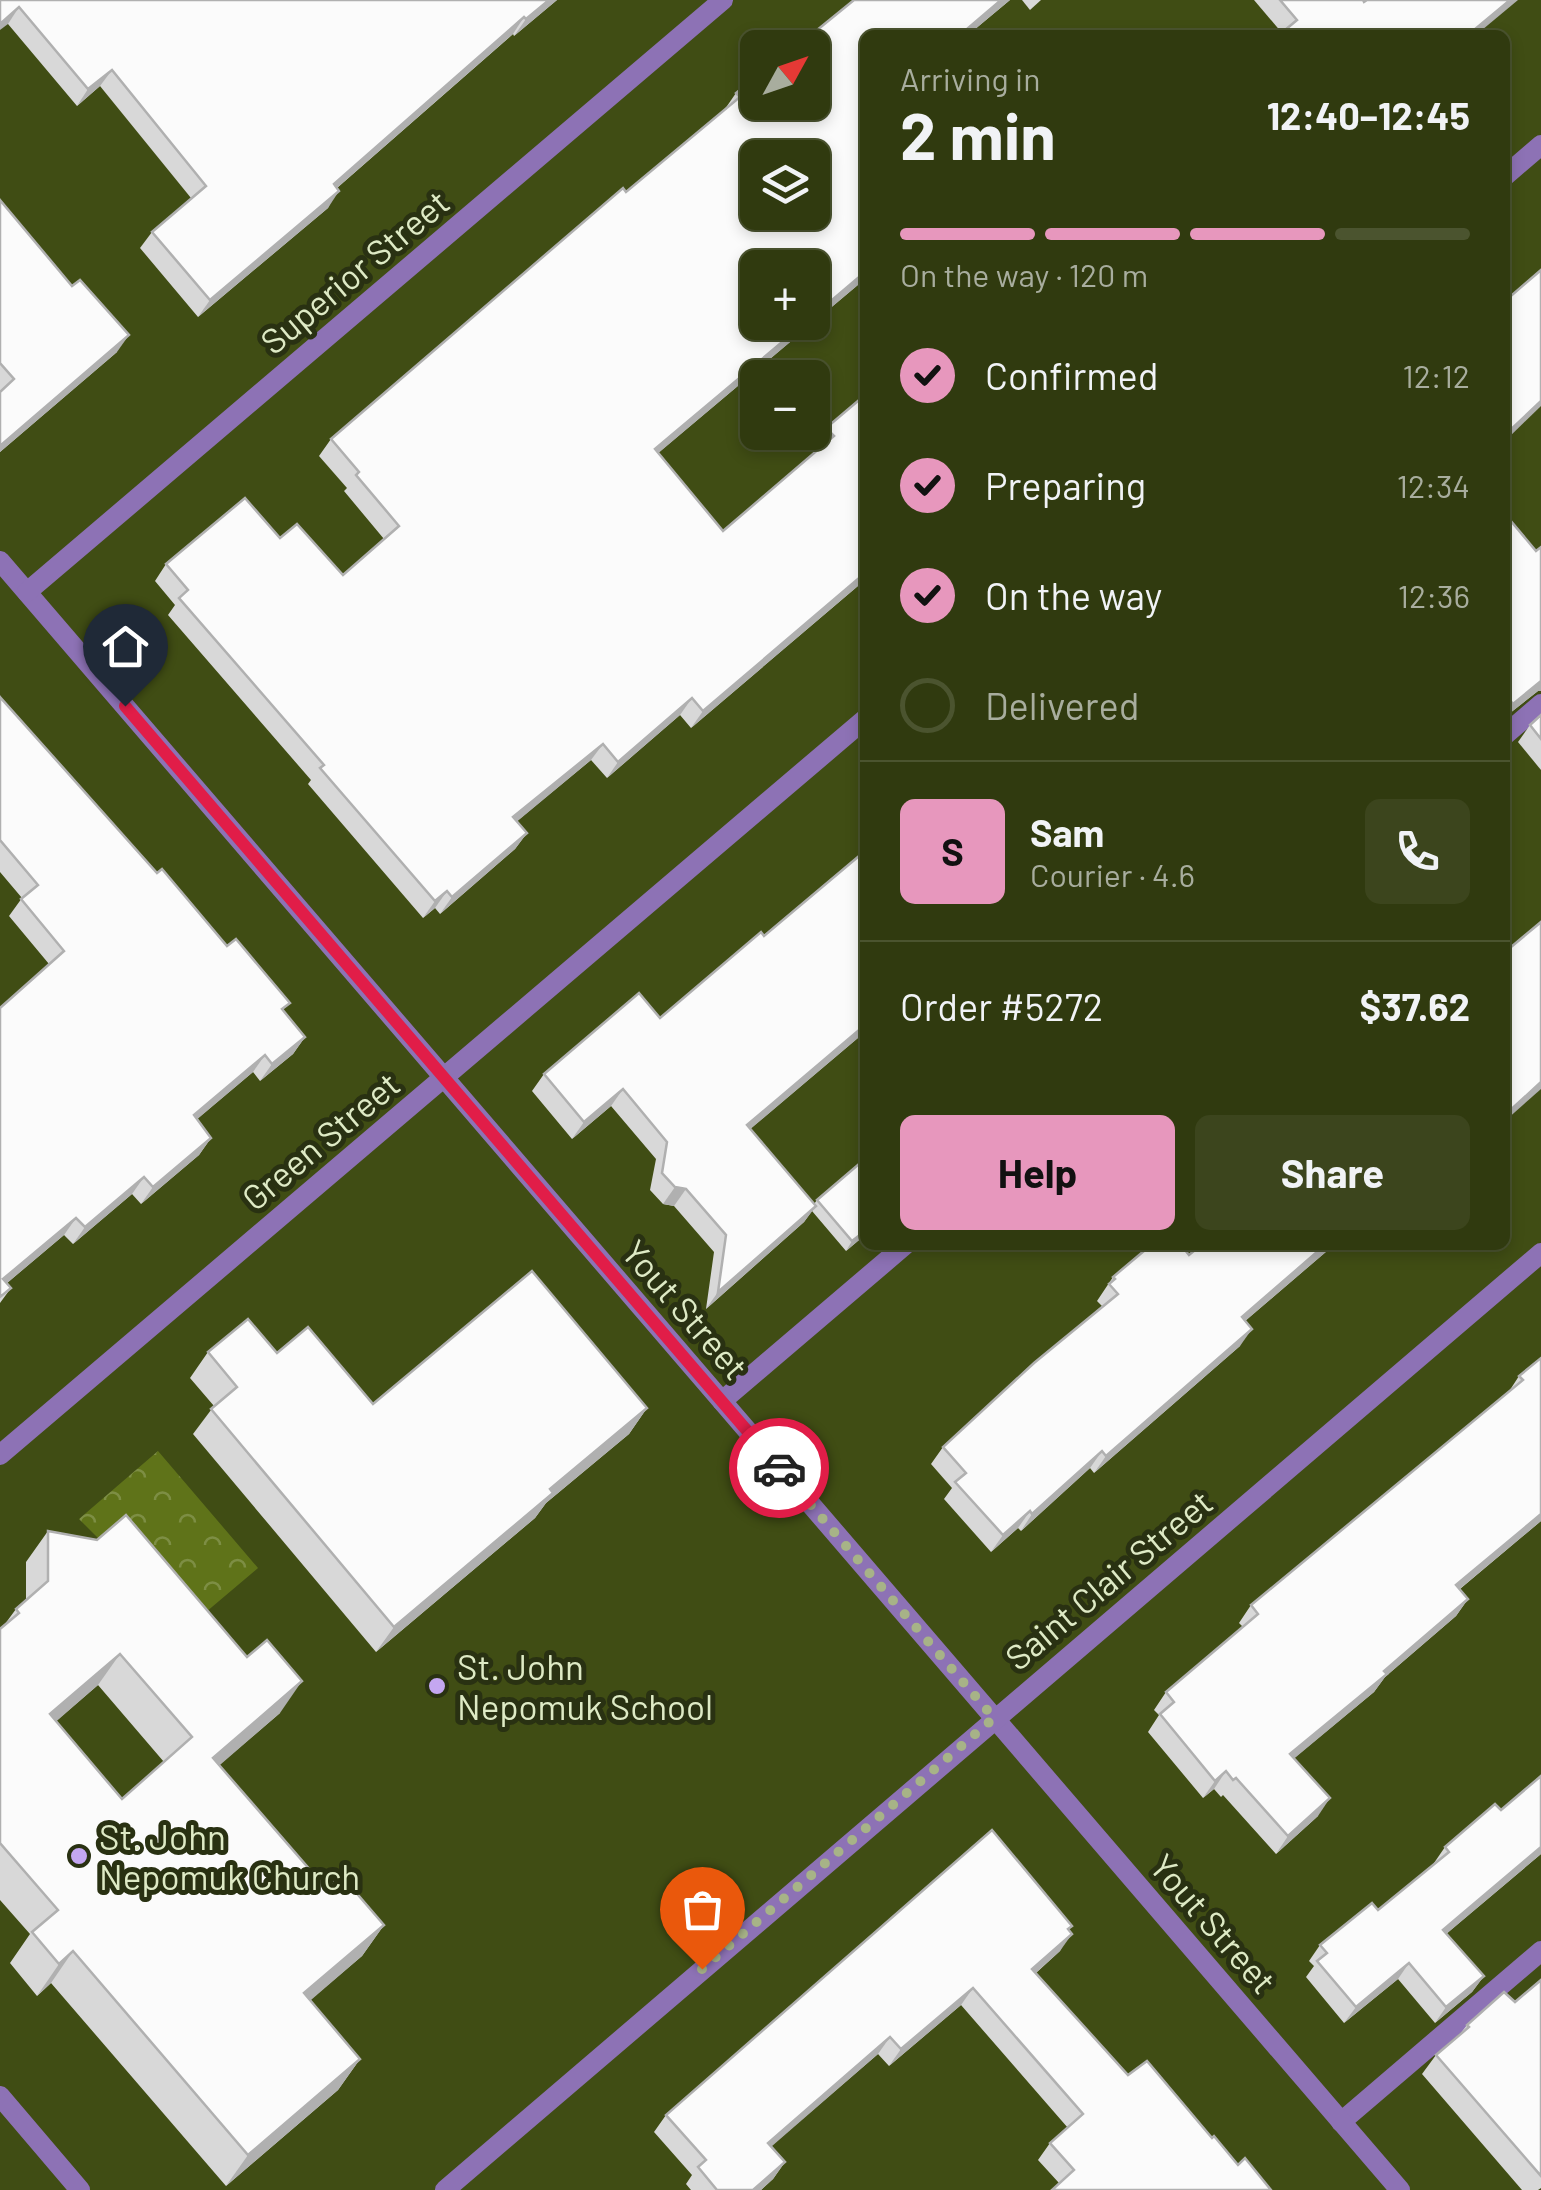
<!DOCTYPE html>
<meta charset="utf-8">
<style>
:root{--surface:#303a0f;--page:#3c451d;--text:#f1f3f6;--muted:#a8ad9e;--line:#4b542f;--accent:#e797bd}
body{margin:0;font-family:Barlow,sans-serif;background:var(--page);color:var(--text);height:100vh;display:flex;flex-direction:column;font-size:38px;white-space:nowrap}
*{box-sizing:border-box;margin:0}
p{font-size:32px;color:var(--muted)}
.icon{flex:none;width:55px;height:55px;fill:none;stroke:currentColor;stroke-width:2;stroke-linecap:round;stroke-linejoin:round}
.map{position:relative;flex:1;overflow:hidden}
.panel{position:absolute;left:860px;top:30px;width:650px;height:1220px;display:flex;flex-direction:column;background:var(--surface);border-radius:15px;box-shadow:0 5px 15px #0003,0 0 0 2px var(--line)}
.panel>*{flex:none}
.needle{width:65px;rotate:50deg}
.buttons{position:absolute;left:740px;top:30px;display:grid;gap:20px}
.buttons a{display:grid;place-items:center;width:90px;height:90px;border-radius:15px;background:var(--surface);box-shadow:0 5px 15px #0003,0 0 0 2px var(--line);font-size:50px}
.pin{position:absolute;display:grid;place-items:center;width:85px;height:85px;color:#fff;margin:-102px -42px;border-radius:50% 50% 50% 0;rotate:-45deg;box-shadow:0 0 10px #0007}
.pin .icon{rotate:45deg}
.courier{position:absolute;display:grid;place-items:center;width:100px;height:100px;margin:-50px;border:8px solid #e11d48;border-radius:50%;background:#fff;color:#222;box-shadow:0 2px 12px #0007}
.overview em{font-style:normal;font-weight:700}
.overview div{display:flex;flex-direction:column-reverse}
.overview{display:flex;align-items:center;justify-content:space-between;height:170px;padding:0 40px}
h1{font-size:65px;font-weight:700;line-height:75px}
.bar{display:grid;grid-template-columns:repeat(4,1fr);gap:15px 10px;align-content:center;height:120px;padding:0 40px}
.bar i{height:12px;border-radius:8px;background:var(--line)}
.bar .on{background:var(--accent)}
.bar p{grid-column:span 4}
.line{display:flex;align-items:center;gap:25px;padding:0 40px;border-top:2px solid var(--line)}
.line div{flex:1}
.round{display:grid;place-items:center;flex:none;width:105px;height:105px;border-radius:15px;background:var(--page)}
ol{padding:0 40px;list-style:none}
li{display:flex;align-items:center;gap:30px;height:110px}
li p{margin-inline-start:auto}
li .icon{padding:10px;border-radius:50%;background:var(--accent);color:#111;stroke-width:4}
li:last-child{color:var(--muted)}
li i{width:55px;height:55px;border:5px solid var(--line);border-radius:50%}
.cta{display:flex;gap:20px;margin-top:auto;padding:20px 40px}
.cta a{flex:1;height:115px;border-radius:15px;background:var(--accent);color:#111;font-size:40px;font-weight:700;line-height:115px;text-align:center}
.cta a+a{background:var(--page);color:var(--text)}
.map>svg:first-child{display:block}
.forest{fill:url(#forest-crowns)}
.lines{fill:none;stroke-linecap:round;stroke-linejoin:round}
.lane{stroke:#8d72b5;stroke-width:20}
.street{stroke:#8d72b5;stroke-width:20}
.wall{fill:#d8d8d8;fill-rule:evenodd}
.shaded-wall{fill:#b0b0b0}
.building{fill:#fbfbfb;stroke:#b0b0b0;stroke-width:2.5;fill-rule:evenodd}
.done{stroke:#a7b387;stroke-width:10;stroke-dasharray:0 18}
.route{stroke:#e11d48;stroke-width:12}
.poi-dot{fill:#c4a7f1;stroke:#293112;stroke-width:4}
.labels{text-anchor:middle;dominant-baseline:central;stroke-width:10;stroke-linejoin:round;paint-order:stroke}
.street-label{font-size:35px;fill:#deeac5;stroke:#293112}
.poi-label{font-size:35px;fill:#deeac5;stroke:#293112;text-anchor:start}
</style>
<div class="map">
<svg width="1541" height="2190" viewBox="0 0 1541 2190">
<defs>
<pattern id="forest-crowns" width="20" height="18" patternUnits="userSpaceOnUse" patternTransform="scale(2.5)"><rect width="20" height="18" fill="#5f7319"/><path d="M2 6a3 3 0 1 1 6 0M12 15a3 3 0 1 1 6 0" fill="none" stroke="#7d8e44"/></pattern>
</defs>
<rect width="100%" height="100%" fill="#404d14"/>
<path class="forest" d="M158,1451L258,1568L180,1634L103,1543L79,1519Z"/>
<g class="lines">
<g class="lane">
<path d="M1505,735L1541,704"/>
<path d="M722,1401L905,1245"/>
<path d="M1341,2122L1541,1951"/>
</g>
<g class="street">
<path d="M1505,176L1541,145"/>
<path d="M0,561L1400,2190"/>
<path d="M27,592L723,0"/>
<path d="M0,1455L865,719"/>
<path d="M0,2096L80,2190"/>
<path d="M445,2190L1541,1253"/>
</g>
</g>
<g class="wall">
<path d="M0,0H557L514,36L513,34L337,188L328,208L198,317L140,248L152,232L191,198L100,86L77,106L8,24Z"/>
<path d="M854,0H1010L968,35H865V279L658,453L723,531L819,449L815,444L826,428L865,395V580L691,728L680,715L607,778L591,760L517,821L527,833L515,849L440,914L435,908L423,918L308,784L311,780L168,615L175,605L155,581L166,564L280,538L343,575L384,539L344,491L347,488L319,456L331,439L725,109L736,93L758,102Z"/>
<path d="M1022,0H1041L1030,10Z"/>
<path d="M1254,0H1363L1364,2L1282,33Z"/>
<path d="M0,200L117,352L0,452Z"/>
<path d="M1505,514L1538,691L1505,717Z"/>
<path d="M0,697L157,873L227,946L305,1037L293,1054L260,1081L253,1072L197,1119L211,1138L199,1155L141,1204L132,1194L73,1244L64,1235L7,1283L11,1288L0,1303V1008L49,964L9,916L22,898L0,872Z"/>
<path d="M1541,715V770L1518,742L1530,725Z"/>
<path d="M660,1018L865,1032L750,1129L814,1204L817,1200L865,1235L846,1251L812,1211L804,1222L706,1309L714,1252L674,1206L663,1204L650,1190L656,1159L611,1106L572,1139L532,1091L544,1074Z"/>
<path d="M1334,1245L1245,1321L1240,1346L1094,1473L1090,1468L1021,1531L1018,1528L991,1552L944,1499L952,1488L931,1464L943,1447L1102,1306L1097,1301L1113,1277L1189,1255Z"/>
<path d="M208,1352L277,1353L373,1404L647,1408L629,1434L546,1503L535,1518L376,1652L193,1434L214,1406L190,1378Z"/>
<path d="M1541,1358V1521L1460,1589L1468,1599L1456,1616L1385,1677L1374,1692L1294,1758L1318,1816L1276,1854L1223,1795L1221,1797L1214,1789L1203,1798L1148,1732L1159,1715L1154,1710L1166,1692L1243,1627L1239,1623L1251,1605L1508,1393L1519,1376Z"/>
<path d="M48,1531L280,1713L219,1765L325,1887L384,1925L362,1956L310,2000L360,2059L338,2090L226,2186L51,1983L37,1996L10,1963L30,1934L0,1900V1629L5,1624L16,1609L26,1600V1562ZM98,1685L164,1762L122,1799L56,1721Z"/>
<path d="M1541,1776V1854L1446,1934L1484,1976L1472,1992L1435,2023L1398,1979L1344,2023L1306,1977L1314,1966L1309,1961L1320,1945L1378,1910L1435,1864L1434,1863L1445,1847L1501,1810Z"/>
<path d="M1069,1930L1060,1951L1036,1973L1128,2075L1212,2138L1238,2165L1271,2190L1059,2183L1038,2160L1050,2143L1068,2128L961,2005L889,2066L878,2054L771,2146L785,2162L773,2179L761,2190H691L686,2184L692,2175L654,2132L666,2115Z"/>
<path d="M1541,1980V2188L1538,2190H1522L1422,2074L1436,2055L1460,2034L1467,2025L1515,2002Z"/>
</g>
<g class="shaded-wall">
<path d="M549,0H557L514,36L526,19Z"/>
<path d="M1001,0H1010L968,35H960Z"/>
<path d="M1510,0H1518L1476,35H1468Z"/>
<path d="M19,7L8,24L0,30V24Z"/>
<path d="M524,17L513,34L322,201L334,184Z"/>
<path d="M112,70L100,86L77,106L88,89Z"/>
<path d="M339,191L328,208L198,317L210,300Z"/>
<path d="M865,272V279L643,466L655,449L806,322H812V317Z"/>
<path d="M129,335L117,352L0,452V446Z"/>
<path d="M1541,401V406L1505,441V435Z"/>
<path d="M865,573V580L691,728L703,711Z"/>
<path d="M1541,681V691H1538L1505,717V714L1513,704Z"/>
<path d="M692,698L680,715L607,778L618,762Z"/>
<path d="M603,744L591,760L502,834L513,817Z"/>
<path d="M527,833L515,849L440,914L452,897Z"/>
<path d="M447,891L435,908L423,918L435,901Z"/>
<path d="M865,1025V1032L735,1142L747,1125Z"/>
<path d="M305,1037L293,1054L260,1081L272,1064Z"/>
<path d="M265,1055L253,1072L182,1132L194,1115Z"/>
<path d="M1541,1082V1089L1505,1121V1115Z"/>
<path d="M623,1089L611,1106L572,1139L584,1122Z"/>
<path d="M211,1138L199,1155L141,1204L153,1187Z"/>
<path d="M144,1177L132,1194L73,1244L85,1227Z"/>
<path d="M675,1187L686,1189L674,1206L663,1204Z"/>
<path d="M816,1206L804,1222L706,1309L718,1292Z"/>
<path d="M76,1218L64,1235L0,1289L3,1279Z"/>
<path d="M865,1231V1235L846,1251L852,1241Z"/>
<path d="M1325,1245H1334L1230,1334L1242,1317Z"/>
<path d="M1252,1329L1240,1346L1094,1473L1106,1456Z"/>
<path d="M647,1408L629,1434L546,1503L535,1518L376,1652L394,1627L550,1489Z"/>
<path d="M1102,1451L1090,1468L1021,1531L1032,1514Z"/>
<path d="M1030,1511L1018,1528L991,1552L1003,1535Z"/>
<path d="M1541,1514V1521L1444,1602L1456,1585Z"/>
<path d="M1468,1599L1456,1616L1385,1677L1374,1692L1278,1772L1290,1754L1384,1671Z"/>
<path d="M120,1654L98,1685L28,1746L50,1714Z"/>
<path d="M302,1681L280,1713L191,1790L213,1758Z"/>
<path d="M1226,1771L1214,1789L1203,1798L1215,1781Z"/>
<path d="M1330,1798L1318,1816L1276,1854L1288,1836Z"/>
<path d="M1541,1847V1854L1432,1946L1443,1930Z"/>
<path d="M384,1925L362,1956L282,2025L304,1993Z"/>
<path d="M1072,1934L1060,1951L1021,1986L1032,1969Z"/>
<path d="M73,1951L51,1983L37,1996L59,1964Z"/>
<path d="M1409,1963L1398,1979L1344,2023L1356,2007Z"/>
<path d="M1484,1976L1472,1992L1435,2023L1446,2007Z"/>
<path d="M973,1988L961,2005L889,2066L901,2049Z"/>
<path d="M890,2037L878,2054L756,2160L768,2143Z"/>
<path d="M360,2059L338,2090L226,2186L248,2155Z"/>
<path d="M785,2162L773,2179L761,2190H753Z"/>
</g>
<g class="building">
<path d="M0,0H549L526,19L524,17L334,184L339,191L210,300L152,232L206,186L112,70L88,89L19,7L0,24Z"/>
<path d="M854,0H1001L960,35H865V272L812,317V268H758V322H806L655,449L723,531L834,436L826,428L865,395V573L703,711L692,698L618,762L603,744L513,817L527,833L452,897L447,891L435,901L320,768L324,765L179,598L188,590L166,564L245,498L280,538L297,524L343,575L399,526L356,475L359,472L331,439L623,188L626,192L740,97L736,93L758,75V102H812V48H795ZM758,158H812V212H758Z"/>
<path d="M1280,0H1363L1364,2L1367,0H1510L1468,35H1279L1297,20Z"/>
<path d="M0,200L72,286L80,280L129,335L0,446V392L14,379L0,363Z"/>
<path d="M1541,270V401L1505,435V301Z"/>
<path d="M1505,514L1536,551L1541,547V681L1513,704L1505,694Z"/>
<path d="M0,697L157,873L162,869L227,946L236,939L290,1003L282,1009L305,1037L272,1064L265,1055L194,1115L211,1138L153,1187L144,1177L85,1227L76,1218L3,1279L11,1288L0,1297V1008L64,951L21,899L38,885L0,840Z"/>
<path d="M1541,715V739L1530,725Z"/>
<path d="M865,851V1025L747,1125L816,1206L718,1292L726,1235L686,1189L675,1187L662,1173L667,1142L623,1089L584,1122L544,1074L639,993L660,1018L761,932L764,936Z"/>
<path d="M1541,922V1082L1505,1115V967L1507,965L1505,964V952Z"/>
<path d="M859,1164L865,1171V1231L852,1241L817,1200Z"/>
<path d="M1151,1245H1181L1189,1255L1201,1245H1325L1242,1317L1252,1329L1106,1456L1102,1451L1032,1514L1030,1511L1003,1535L955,1482L966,1473L943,1447L1034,1363L1118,1294L1109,1284L1115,1279L1113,1277Z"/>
<path d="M532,1271L647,1408L550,1489L553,1493L394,1627L211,1409L237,1387L208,1352L248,1319L277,1353L308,1327L373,1404Z"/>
<path d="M1541,1358V1514L1456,1585L1468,1599L1384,1671L1387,1674L1290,1754L1330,1798L1288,1836L1236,1778L1233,1780L1226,1771L1215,1781L1160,1714L1174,1702L1166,1692L1258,1614L1251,1605L1523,1380L1519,1376Z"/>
<path d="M126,1515L247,1657L267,1640L302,1681L213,1758L325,1887L340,1874L384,1925L304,1993L360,2059L248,2155L73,1951L59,1964L32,1932L58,1910L0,1843V1629L19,1613L16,1609L48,1581V1531L97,1540ZM120,1654L192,1737L122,1799L50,1714Z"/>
<path d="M1541,1776V1847L1443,1930L1484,1976L1446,2007L1409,1963L1356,2007L1317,1961L1327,1953L1320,1945L1372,1903L1378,1910L1449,1852L1445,1847L1495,1804L1501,1810Z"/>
<path d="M992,1830L1072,1926L1068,1929L1072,1934L1032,1969L1128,2075L1147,2061L1212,2138L1214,2136L1238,2165L1245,2158L1271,2190H1052L1074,2170L1050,2143L1083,2114L973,1988L901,2049L890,2037L768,2143L785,2162L753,2190H717L698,2167L706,2160L666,2115Z"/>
<path d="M1541,1980V2176L1436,2055L1469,2027L1467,2025L1504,1992L1515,2002Z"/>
</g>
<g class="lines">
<path class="done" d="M702,1969L994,1718L779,1468"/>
<path class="route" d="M125,706L779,1468"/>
</g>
<g class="poi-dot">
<circle cx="437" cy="1686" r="10"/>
<circle cx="79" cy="1856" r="10"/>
</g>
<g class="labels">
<g class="street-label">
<text transform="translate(354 271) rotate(-40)">Superior Street</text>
<text transform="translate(320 1140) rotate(-40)">Green Street</text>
<text transform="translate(686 1309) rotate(49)">Yout Street</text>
<text transform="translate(1108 1579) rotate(-40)">Saint Clair Street</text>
<text transform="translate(1214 1923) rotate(49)">Yout Street</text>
</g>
<g class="poi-label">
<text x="457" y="1666">St. John<tspan x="457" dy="40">Nepomuk School</tspan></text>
<text x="99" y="1836">St. John<tspan x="99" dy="40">Nepomuk Church</tspan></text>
</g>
</g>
</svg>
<div class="buttons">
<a><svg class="needle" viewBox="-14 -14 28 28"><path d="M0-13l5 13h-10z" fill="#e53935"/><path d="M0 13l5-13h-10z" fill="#a8ad9e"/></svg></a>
<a><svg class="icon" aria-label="layers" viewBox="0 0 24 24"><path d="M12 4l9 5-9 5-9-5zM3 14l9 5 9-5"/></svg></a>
<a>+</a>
<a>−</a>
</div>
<div class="pin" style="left:702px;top:1969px;background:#ea580c"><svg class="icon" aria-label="bag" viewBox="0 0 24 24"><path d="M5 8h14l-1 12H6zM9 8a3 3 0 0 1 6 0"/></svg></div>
<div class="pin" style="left:125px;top:706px;background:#1f2937"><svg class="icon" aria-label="home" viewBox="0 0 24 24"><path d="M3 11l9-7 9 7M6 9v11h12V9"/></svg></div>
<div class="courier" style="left:779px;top:1468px"><svg class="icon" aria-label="car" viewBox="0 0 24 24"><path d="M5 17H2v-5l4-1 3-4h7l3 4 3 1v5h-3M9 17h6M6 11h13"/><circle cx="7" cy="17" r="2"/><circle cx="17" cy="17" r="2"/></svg></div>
<section class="panel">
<div class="overview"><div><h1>2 min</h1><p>Arriving in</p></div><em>12:40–12:45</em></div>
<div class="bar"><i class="on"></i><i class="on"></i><i class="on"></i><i></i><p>On the way · 120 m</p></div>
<ol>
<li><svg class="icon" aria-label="check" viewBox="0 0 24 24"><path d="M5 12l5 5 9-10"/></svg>Confirmed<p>12:12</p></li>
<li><svg class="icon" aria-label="check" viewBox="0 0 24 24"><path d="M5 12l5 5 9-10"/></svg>Preparing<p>12:34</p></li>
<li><svg class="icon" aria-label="check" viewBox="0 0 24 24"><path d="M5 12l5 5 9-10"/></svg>On the way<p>12:36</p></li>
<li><i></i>Delivered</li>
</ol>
<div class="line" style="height:180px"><b class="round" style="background:var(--accent);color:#111">S</b><div><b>Sam</b><p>Courier · 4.6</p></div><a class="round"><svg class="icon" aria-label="phone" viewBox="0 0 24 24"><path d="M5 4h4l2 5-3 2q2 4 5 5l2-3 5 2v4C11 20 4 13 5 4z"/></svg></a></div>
<div class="line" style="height:130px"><div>Order #5272</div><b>$37.62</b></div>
<div class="cta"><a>Help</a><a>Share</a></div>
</section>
</div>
